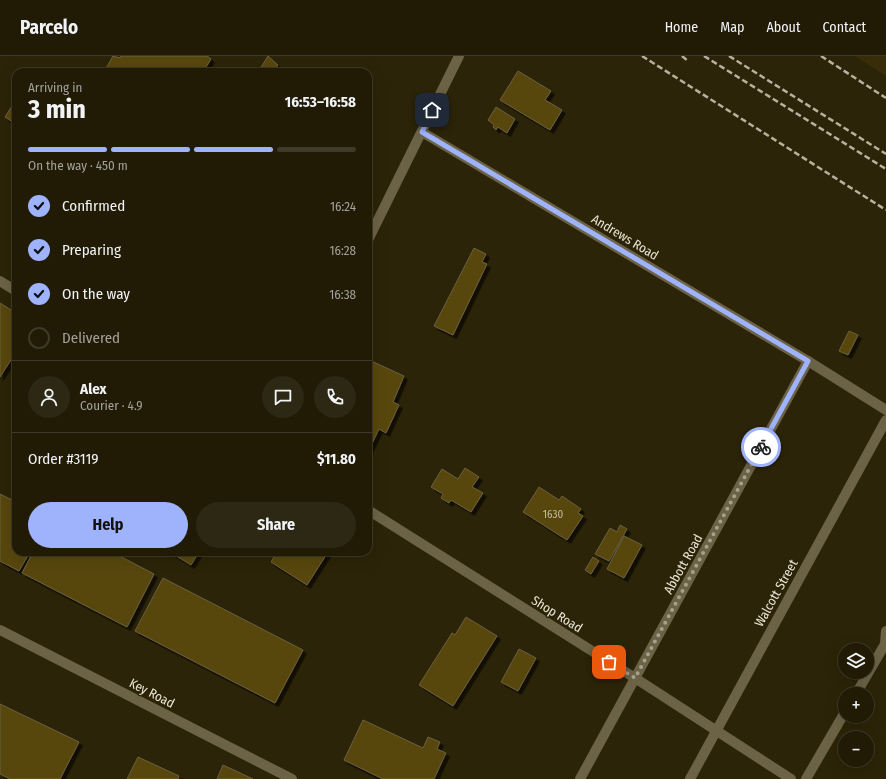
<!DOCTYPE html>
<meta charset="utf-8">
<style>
:root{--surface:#211b06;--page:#2d2814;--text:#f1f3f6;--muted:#a2a19b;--line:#3e3928;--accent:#9fb3fd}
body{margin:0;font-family:"Fira Sans Condensed",sans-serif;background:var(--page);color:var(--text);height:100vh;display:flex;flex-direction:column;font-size:15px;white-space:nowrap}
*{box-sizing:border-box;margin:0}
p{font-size:13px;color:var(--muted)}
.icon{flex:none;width:22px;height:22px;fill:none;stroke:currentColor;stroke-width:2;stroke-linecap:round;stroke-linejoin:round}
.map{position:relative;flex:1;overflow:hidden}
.drawer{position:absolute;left:12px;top:12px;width:360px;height:488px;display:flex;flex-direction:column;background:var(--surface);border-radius:12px;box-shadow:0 4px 16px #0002,0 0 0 1px var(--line)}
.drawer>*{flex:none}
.buttons{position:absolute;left:838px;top:587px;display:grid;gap:8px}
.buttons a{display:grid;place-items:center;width:36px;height:36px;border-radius:50%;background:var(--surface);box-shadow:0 4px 16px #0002,0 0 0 1px var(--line);font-size:20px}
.pin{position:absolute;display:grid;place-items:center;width:34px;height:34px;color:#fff;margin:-17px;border-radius:8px;box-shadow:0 2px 6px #0006}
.courier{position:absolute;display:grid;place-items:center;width:40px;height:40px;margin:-20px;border:3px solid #9fb3fd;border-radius:50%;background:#fff;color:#222;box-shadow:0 1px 5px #0007}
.summary em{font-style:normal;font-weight:700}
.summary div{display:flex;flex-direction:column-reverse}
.summary{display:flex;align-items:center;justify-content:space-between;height:68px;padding:0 16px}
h1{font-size:26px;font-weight:700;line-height:30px}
.bar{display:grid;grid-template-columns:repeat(4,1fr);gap:6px 4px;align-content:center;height:48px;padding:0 16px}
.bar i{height:5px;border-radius:3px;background:var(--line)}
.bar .current{background:var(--accent)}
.bar p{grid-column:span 4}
.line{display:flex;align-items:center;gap:10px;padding:0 16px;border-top:1px solid var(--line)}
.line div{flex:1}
.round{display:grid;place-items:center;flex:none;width:42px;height:42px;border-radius:21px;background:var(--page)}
ol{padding:0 16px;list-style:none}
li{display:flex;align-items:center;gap:12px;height:44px}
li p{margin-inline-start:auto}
li .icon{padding:4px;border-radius:50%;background:var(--accent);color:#111;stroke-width:4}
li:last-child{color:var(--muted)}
li i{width:22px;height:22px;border:2px solid var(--line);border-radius:50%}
.button{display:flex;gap:8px;margin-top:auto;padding:8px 16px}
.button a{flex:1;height:46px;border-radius:24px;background:var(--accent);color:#111;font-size:16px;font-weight:700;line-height:46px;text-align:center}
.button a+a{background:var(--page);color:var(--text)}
header{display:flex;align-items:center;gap:24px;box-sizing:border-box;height:56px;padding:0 20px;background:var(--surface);border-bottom:1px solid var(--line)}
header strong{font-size:19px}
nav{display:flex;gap:22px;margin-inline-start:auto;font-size:14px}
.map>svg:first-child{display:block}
.built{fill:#382d08}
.building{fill:#584707;stroke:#6a6044;filter:url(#shadow)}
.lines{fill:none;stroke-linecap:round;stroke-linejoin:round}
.minor{stroke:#6c6346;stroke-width:10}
.tertiary{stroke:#6c6346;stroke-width:10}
.rail{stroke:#b7b19e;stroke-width:2.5;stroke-dasharray:6 3;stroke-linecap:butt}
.done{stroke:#a6a08c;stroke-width:4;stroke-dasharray:0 7.2}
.route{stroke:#9fb3fd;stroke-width:5}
.labels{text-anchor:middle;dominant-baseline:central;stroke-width:3;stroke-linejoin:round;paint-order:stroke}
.number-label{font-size:11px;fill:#c4bca0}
.street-label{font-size:13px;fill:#e8e3d3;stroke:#2c2408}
</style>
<header>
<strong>Parcelo</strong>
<nav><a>Home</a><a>Map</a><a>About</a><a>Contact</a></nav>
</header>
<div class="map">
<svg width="886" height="723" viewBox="0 0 886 723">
<defs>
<filter id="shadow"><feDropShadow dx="3.5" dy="3.5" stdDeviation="0" flood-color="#0009"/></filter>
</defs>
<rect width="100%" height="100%" fill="#2c2408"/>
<path class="built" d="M855,0H886V20Z"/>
<g class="building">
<path d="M113,0L120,2L121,0H207L211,3L203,16H104Z"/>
<path d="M268,0L278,9L273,16H258Z"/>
<path d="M518,15L551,35L545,44L562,54L550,74L500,44Z"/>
<path d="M12,50L16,53V68L5,61Z"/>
<path d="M496,51L515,63L507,77L498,71L496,74L493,71L494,69L488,64Z"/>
<path d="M474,192L486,198L482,206L487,208L453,279L434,270Z"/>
<path d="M0,247L16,257V296L0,321Z"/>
<path d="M849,275L858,279L848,299L839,295Z"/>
<path d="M369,304L404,320L393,346L399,349L386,377L379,373L368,396Z"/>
<path d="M465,412L479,421L472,431L483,437L471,456L451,444L449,447L441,442L443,438L431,431L442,413L458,423Z"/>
<path d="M539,431L559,444L562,440L581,453L578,457L583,460L567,484L523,456Z"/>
<path d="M0,438L16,446V496H30L19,515L0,505Z"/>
<path d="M620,469L627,473L609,505L595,498L610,472L617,476Z"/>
<path d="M624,480L642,489L624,522L607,513Z"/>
<path d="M33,496H112L154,518L127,571L22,517Z"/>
<path d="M170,496H199L191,509Z"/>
<path d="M277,496H328L307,529L271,506Z"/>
<path d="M593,501L599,505L591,518L585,514Z"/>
<path d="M163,522L303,594L275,647L135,575Z"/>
<path d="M466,561L497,580L453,650L419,629L452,577L455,579Z"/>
<path d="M519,593L536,602L518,635L501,626Z"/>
<path d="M0,648L79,686L60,723H10L0,718Z"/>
<path d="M363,664L423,692L428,681L440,686L437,693L446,697L434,723H383L344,704Z"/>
<path d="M138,701L179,720L178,723H127Z"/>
<path d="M223,709L253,723H217Z"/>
</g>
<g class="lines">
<g class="minor">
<path d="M422,76L808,305L886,354"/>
<path d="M368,184L459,0"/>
<path d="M0,574L292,723"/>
<path d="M856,638L885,588L886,575"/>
<path d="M580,723L808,305"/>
<path d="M690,723L886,364"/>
<path d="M806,723L845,656"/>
</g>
<g class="tertiary">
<path d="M0,225L16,235"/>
<path d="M368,454L635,622L791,723"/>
</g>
<g class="rail">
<path d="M642,0L886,154"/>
<path d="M682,0L688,5"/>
<path d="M704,0L886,113"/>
<path d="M729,0L886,98"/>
<path d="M821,0L886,42"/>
</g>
</g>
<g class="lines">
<path class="done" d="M609,606L635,622L761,391"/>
<path class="route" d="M432,54L422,76L808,305L761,391"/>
</g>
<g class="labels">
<g class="number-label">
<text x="553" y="458">1630</text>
</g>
<g class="street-label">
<text transform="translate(625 181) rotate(31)">Andrews Road</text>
<text transform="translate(683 508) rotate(-61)">Abbott Road</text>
<text transform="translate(776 537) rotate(-61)">Walcott Street</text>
<text transform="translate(557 558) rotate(32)">Shop Road</text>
<text transform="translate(152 637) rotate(27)">Key Road</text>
</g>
</g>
</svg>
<div class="buttons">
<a><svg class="icon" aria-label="layers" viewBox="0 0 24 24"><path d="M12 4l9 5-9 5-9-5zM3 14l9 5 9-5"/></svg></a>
<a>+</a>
<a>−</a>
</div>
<div class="pin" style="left:609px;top:606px;background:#ea580c"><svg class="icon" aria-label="bag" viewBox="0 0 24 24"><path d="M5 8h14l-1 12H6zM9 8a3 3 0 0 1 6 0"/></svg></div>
<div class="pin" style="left:432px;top:54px;background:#1f2937"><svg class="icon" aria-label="home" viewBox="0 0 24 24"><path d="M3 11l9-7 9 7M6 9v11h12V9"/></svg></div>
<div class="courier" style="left:761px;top:391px"><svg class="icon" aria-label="bike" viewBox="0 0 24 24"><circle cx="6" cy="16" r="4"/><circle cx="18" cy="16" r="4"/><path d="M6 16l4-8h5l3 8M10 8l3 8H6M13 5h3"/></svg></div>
<section class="drawer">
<div class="summary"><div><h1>3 min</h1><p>Arriving in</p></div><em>16:53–16:58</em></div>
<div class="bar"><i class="current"></i><i class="current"></i><i class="current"></i><i></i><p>On the way · 450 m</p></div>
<ol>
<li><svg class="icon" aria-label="check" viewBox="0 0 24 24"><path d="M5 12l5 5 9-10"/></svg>Confirmed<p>16:24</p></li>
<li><svg class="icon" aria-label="check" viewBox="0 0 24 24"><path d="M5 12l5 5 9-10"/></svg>Preparing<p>16:28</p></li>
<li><svg class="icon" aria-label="check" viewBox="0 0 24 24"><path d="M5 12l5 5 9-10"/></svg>On the way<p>16:38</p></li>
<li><i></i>Delivered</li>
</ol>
<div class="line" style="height:72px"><a class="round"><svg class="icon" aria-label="person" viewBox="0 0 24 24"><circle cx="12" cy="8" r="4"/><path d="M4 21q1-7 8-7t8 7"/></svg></a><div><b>Alex</b><p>Courier · 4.9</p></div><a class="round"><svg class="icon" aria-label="chat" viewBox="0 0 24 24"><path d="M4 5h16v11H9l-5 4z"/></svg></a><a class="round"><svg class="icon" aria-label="phone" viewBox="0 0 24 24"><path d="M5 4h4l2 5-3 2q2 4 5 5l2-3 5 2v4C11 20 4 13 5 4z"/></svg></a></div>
<div class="line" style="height:52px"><div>Order #3119</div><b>$11.80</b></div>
<div class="button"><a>Help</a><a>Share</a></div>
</section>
</div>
